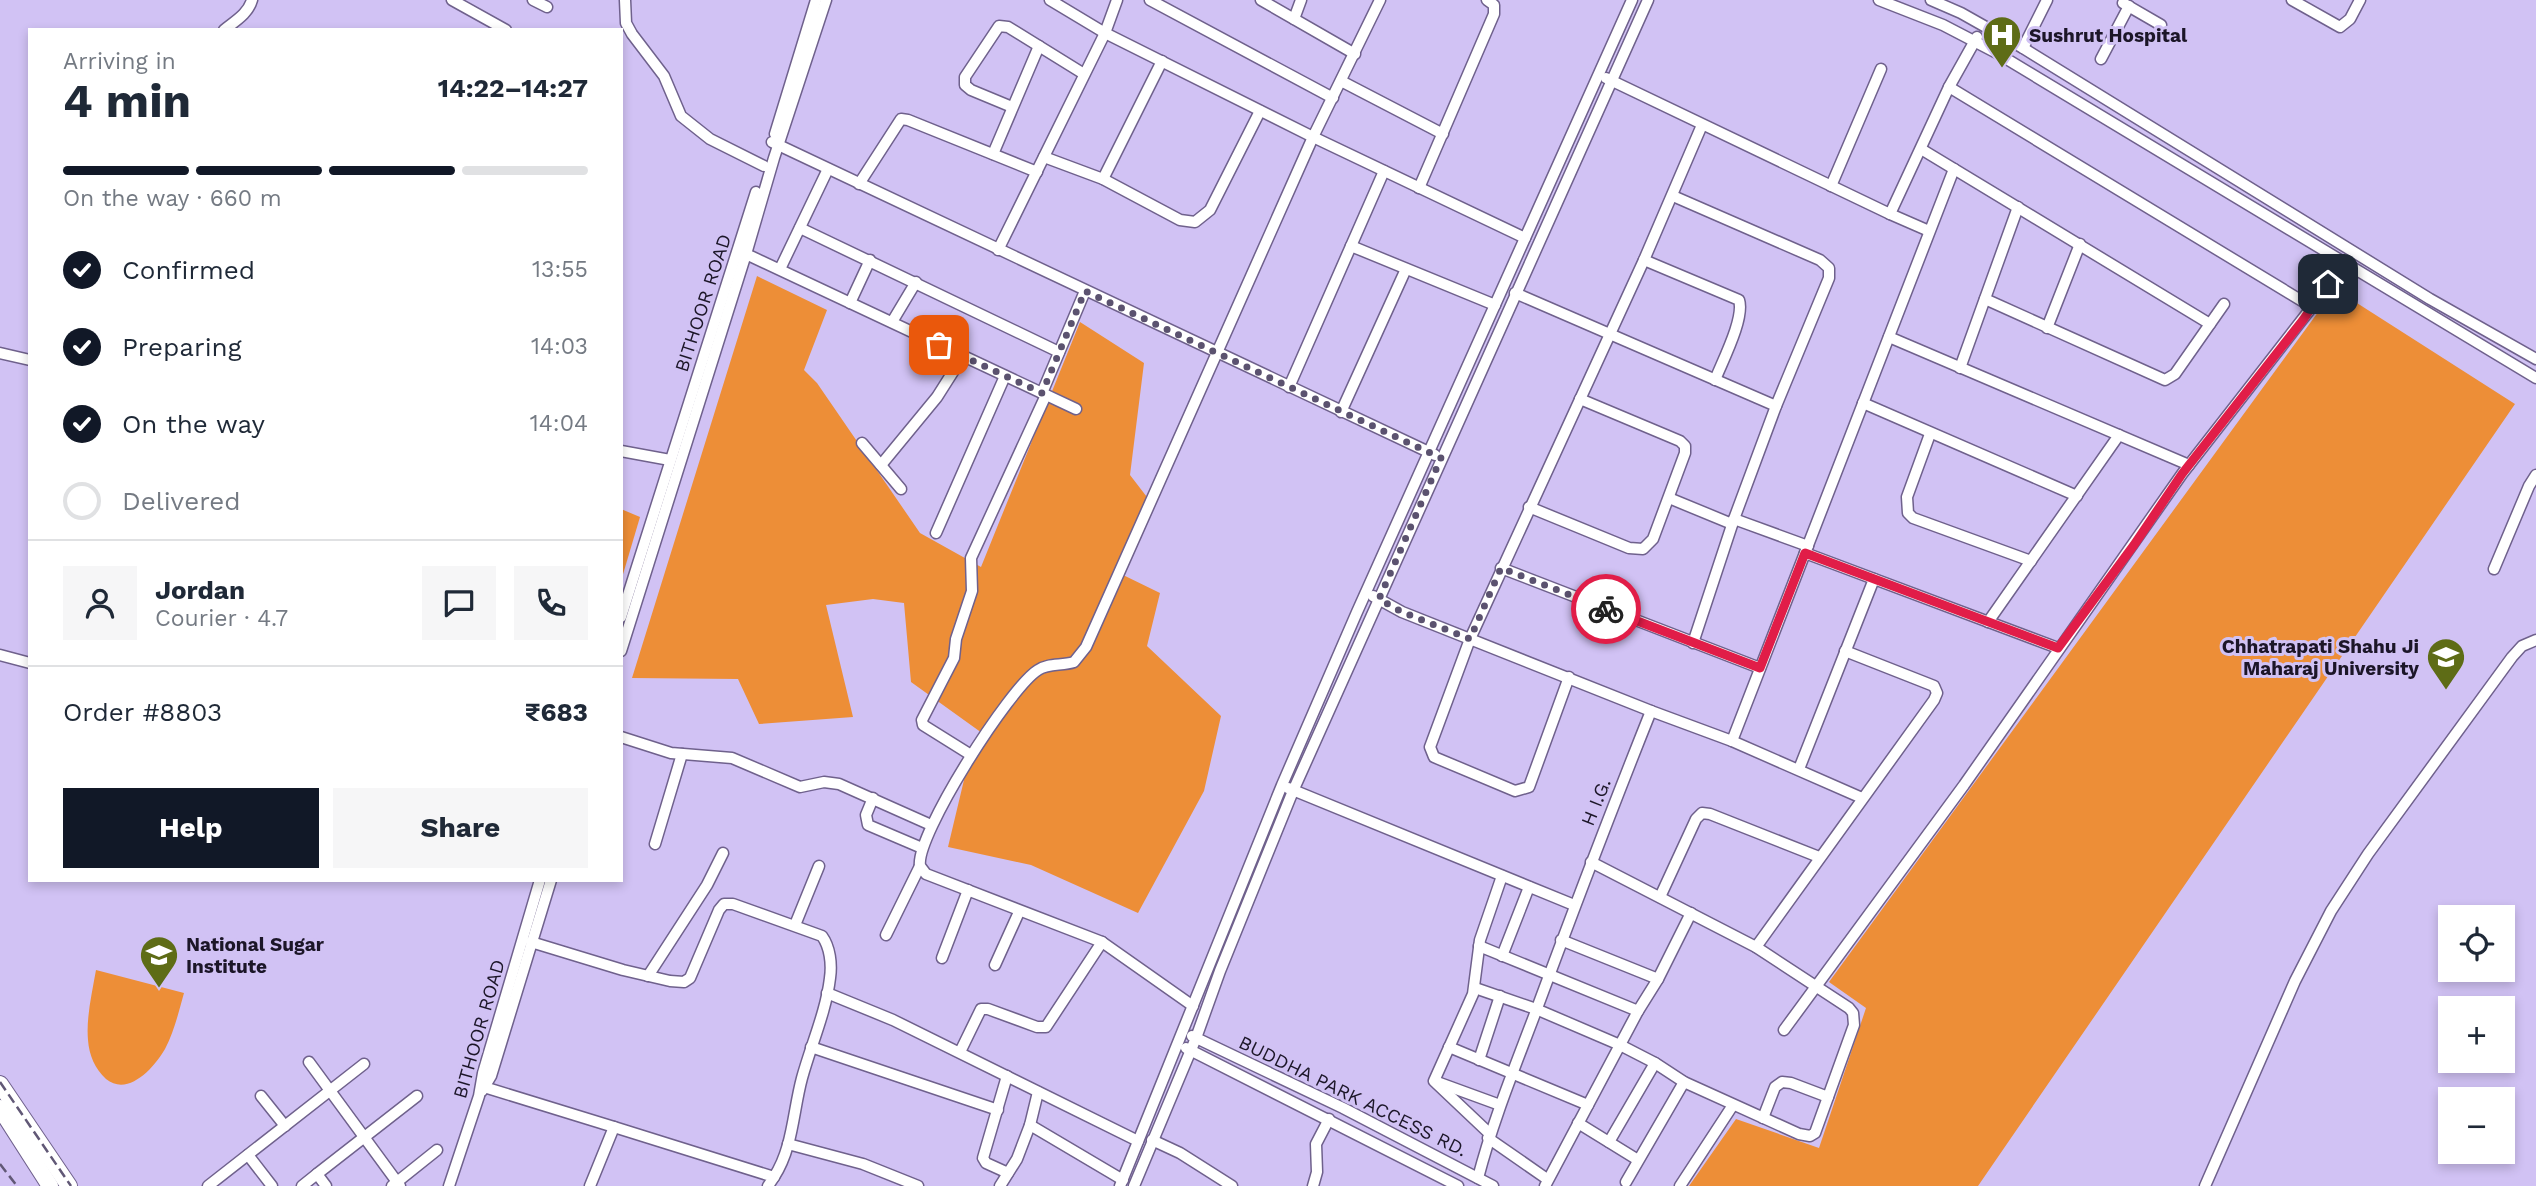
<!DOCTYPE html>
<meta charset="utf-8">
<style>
:root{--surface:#fff;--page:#f6f6f7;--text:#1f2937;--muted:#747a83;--line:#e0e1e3;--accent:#111827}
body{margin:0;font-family:"Work Sans",sans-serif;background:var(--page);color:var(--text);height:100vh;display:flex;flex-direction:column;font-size:26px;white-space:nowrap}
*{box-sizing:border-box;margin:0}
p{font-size:23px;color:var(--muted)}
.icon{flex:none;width:38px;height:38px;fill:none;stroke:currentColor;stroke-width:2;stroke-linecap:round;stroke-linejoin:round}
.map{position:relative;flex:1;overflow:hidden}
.side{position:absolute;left:28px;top:28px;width:595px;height:854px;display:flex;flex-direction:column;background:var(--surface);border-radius:0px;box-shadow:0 4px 10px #0003}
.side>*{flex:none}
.fabs{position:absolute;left:2438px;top:905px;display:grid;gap:14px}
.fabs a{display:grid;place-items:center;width:77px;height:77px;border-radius:0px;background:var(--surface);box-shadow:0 4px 10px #0003;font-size:35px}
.pin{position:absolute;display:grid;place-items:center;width:60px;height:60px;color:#fff;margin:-30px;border-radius:14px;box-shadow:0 4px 10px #0006}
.courier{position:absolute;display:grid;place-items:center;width:70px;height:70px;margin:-35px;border:5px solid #e11d48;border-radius:50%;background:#fff;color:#222;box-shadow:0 2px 9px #0007}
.overview em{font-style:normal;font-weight:700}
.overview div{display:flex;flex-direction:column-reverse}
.overview{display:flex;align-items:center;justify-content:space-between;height:119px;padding:0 35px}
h1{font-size:46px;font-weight:700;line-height:52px}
.bar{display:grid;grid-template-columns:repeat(4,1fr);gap:10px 7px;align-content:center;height:84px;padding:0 35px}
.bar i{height:9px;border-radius:5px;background:var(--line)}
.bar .on{background:var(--accent)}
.bar p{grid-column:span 4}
.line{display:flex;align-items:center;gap:18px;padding:0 35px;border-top:2px solid var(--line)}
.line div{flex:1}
.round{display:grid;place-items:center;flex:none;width:74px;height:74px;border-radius:0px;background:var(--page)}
ol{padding:0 35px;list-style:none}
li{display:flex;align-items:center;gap:21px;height:77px}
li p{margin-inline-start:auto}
li .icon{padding:7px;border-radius:50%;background:var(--accent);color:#fff;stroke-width:4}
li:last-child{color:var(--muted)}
li i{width:38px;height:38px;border:4px solid var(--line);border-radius:50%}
.cta{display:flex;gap:14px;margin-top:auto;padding:14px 35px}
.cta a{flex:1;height:80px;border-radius:0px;background:var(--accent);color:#fff;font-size:28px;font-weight:700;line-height:80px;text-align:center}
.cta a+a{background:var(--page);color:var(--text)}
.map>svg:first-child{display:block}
.green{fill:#ed8e37}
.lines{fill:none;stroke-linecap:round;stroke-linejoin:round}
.minor-casing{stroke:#6f618c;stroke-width:13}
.highway-casing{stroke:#6f618c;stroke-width:18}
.minor{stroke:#fff;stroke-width:10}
.highway{stroke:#fff;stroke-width:16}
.rail{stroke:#615876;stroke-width:2.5;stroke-dasharray:10 5;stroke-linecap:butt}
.done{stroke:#5b526f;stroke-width:7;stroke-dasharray:0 12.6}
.route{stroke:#e11d48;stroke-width:9}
.labels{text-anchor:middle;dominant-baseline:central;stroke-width:6;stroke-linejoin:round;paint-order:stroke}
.poi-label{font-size:19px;font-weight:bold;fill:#1c1628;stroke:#d1c2f4;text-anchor:start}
.street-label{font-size:19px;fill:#1c1628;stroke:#d1c2f4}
</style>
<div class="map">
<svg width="2536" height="1186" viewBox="0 0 2536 1186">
<rect width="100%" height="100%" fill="#d1c2f4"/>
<g class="green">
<path d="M757,276L827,310L804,370L817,383L920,533L981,567L1080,322L1144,363L1130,475L1150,501L1121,574L1160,593L1147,646L1221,716L1204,791L1138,913L1031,865L948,847L969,759L982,733L911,682L904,603L873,599L826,605L853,717L759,724L738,679L632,678Z"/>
<path d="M2335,289L2515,404L1978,1186H1689L1736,1119L1819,1148L1866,1008L1829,982Z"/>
<path d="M621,509L640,517L621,581Z"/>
<path d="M96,970L184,993C179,1011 174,1032 165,1049C154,1068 128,1097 106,1079C95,1069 89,1055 88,1040C86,1018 92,993 96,970Z"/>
</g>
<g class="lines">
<g class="minor-casing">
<g id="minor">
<path d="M452,0L506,30"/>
<path d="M533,0L547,7"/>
<path d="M625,0L626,23L632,34L664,76L681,116L710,139L764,166"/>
<path d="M1050,0L1105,33L1313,137L1525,238"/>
<path d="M1150,0L1333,98"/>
<path d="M1261,0L1355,54"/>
<path d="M1879,0L1943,25L1995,52L2536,378"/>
<path d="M1931,0L1961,13L2023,48L2430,299L2536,359"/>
<path d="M2292,0L2340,27L2350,19L2360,0"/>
<path d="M2123,3L2161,25"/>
<path d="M1294,19L1301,0"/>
<path d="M224,30C235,21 248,14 252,0"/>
<path d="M2023,48L2047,0"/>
<path d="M2101,59L2129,6"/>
<path d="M1606,78L1890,214L1949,87L1977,37"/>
<path d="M1341,81L1443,134"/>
<path d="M1012,107L971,90L965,85V77L999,26L1008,27L1084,74"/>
<path d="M775,134L816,0"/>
<path d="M772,142L1435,455"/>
<path d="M1921,149L2210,324"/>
<path d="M993,154L1039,46"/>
<path d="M1044,157L1103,179L1180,220L1195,222L1210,210L1260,111"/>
<path d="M1103,179L1162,61"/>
<path d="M859,184L901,119L908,120L1037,172"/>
<path d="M1831,186L1881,69"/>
<path d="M1419,188L1494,14V5L1487,0"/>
<path d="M1673,196L1820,260L1829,268V278L1776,406L1734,519L1693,643"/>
<path d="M1890,214L1929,231"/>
<path d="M800,228L1059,352"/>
<path d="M1351,246L1495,305"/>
<path d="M998,250L1105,33L1117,0"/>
<path d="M746,254L1076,409"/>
<path d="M1644,260L1739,300C1745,318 1722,362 1715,380"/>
<path d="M780,269L828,169"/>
<path d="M1515,293L1776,406"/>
<path d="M1985,299L2165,380L2175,374L2224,304"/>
<path d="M850,303L870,260"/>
<path d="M2312,307L2343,261"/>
<path d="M892,322L916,282"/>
<path d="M2047,328L2080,244"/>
<path d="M1889,337L2189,465"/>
<path d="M0,353L30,360"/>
<path d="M1960,368L2018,207"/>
<path d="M1289,387L1384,171"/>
<path d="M1042,393L1085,291"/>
<path d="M1863,403L2077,496"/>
<path d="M1341,412L1406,269"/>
<path d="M1930,434L1907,497L1908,513L1913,518L2031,561"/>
<path d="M862,443L901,489"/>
<path d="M621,451L670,460"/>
<path d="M881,465L937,397L963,356"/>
<path d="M1669,498L1732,524"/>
<path d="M1529,507L1629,548L1643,549L1653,539L1685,453V446L1680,441L1580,399"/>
<path d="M1734,519L1808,546"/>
<path d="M936,533L1005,376"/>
<path d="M1805,553L2058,648"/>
<path d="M1501,568L1760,668"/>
<path d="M2494,569L2529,486L2536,475"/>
<path d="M1373,596L1402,612L1651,711L1732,741L1862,798"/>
<path d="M621,617L756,192"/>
<path d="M1988,622L2119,435"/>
<path d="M621,651L746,254L774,158L826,0"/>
<path d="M0,655L30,663"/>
<path d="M1569,677L1529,787L1515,791L1434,757L1430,747L1470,639L1644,260L1702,125"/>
<path d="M621,737L671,753L732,758L800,787L824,782L839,784L931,825"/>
<path d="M1732,741L1954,169"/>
<path d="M971,755L923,725L922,720L954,658L956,639L972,591L971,558L1046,395"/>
<path d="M1799,769L1874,579"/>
<path d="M1288,788L1574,905"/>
<path d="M873,798L866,815L868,825L922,848"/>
<path d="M655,844L682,754"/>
<path d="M1660,897L1696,819L1702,813L1710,814L1819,857"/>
<path d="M795,925L819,866"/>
<path d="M886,935L920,866"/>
<path d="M1561,940L1658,979"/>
<path d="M531,942L623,970L670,981L684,982L690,978L719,910L724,904H733L822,936C830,947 832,964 830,978C826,1012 811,1045 802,1078C793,1111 793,1148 774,1177"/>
<path d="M1479,946L1638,1011"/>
<path d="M1756,947L1934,700L1937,693L1934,686L1845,651"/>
<path d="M1502,956L1529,887"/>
<path d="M942,958L968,890"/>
<path d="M995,965L1019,912"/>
<path d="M648,976L707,885L723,853"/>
<path d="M1475,988L1536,1009L1620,1045L1655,1063L1684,1082L1799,1134L1810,1136L1815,1133L1854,1025L1853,1013L1849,1008L1756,947L1591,862"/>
<path d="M827,993L893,1020L1138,1141"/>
<path d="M1193,1006L1102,942L926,874L920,866C915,836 1010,687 1038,670C1048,663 1062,666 1074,662L1086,647L1313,137L1380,0"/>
<path d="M1784,1030L1964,785L2182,474L2312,307L1949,87"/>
<path d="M1192,1036L1343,1108L1493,1186"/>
<path d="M811,1047L998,1110"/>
<path d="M1449,1047L1588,1105"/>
<path d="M1186,1048L1458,1186"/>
<path d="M960,1052L981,1009H988L1037,1027H1046L1102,942"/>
<path d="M1479,1060L1500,996"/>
<path d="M309,1062L400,1186"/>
<path d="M1007,1076L983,1158L986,1163L1008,1173"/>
<path d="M1437,1082L1500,1105"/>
<path d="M484,1087L614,1127L590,1186"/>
<path d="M482,1091L491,1076L551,880"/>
<path d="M261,1096L285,1126"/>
<path d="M1763,1118L1775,1087L1782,1082L1791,1083L1828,1097"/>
<path d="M1578,1123L1638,1160"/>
<path d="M1030,1125L1123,1180"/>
<path d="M614,1127L774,1177L768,1186"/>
<path d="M1490,1134L1434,1081L1473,994L1480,940L1502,876"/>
<path d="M1488,1138L1547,1179"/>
<path d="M1152,1140L1180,1153L1232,1186"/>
<path d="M1609,1142L1655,1063"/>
<path d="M788,1144L863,1164L918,1186"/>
<path d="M248,1155L272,1186"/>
<path d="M317,1174L417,1096"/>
<path d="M1478,1178C1493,1120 1515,1067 1536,1011C1573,911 1611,811 1651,711"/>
<path d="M1626,1182L1684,1082"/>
<path d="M208,1186L364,1064"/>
<path d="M302,1186L317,1174L326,1186"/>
<path d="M392,1186L437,1150"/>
<path d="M449,1186L479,1096L483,1073L540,880"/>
<path d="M1000,1186L1017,1159L1030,1125L1038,1092"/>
<path d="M1120,1186L1282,785L1357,612L1632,0"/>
<path d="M1134,1186L1196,1038L1220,971L1293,791L1648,0"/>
<path d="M1313,1186L1317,1172L1316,1144L1329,1119"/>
<path d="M1545,1186L1638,1011L1658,979L1691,913"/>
<path d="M1680,1186L1733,1105"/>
<path d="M2205,1186L2295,981L2331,911L2368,854L2512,657L2522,646L2536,640"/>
</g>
</g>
<g class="highway-casing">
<g id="highway">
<path d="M0,1084L69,1186"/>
<path d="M0,1108L50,1186"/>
</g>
</g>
<use href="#minor" class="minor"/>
<use href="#highway" class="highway"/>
<g class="rail">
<path d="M0,1082L71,1186"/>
<path d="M0,1164L17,1186"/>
</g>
</g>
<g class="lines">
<path class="done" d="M939,345L1042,393L1085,291L1441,458L1379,599L1402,612L1470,639L1501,568L1606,609"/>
<path class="route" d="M1606,609L1760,668L1805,553L2058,648L2134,545L2182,474L2303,320L2328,284"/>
</g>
<defs>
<g id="hospital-pin" transform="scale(2.0125)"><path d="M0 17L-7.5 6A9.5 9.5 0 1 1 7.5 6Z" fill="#5e6c16" stroke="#d1c2f4"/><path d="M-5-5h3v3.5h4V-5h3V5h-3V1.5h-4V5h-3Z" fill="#fff"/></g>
<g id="university-pin" transform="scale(2.0125)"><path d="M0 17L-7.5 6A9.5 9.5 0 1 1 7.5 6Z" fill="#5e6c16" stroke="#d1c2f4"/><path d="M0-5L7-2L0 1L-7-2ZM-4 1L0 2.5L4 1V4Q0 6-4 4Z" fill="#fff"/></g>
</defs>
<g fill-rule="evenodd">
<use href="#hospital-pin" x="2002" y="35"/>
<use href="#university-pin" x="2446" y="657"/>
<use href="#university-pin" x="159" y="955"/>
</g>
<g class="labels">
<g class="poi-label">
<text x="2029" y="35">Sushrut Hospital</text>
<text x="2419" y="646" text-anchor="end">Chhatrapati Shahu Ji<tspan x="2419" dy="22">Maharaj University</tspan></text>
<text x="186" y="944">National Sugar<tspan x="186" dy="22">Institute</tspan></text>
</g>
<g class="street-label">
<text transform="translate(703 303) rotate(-72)">BITHOOR ROAD</text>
<text transform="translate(1596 802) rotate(-68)">H I.G.</text>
<text transform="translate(479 1029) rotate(-74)">BITHOOR ROAD</text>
<text transform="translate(1353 1096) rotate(26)">BUDDHA PARK ACCESS RD.</text>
</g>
</g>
</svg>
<div class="fabs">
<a><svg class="icon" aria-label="locate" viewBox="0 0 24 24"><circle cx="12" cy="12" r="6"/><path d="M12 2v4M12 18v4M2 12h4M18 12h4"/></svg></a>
<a>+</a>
<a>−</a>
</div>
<div class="pin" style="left:939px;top:345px;background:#ea580c"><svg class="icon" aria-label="bag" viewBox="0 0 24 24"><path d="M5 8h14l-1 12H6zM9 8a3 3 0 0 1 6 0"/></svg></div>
<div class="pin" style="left:2328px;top:284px;background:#1f2937"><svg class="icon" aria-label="home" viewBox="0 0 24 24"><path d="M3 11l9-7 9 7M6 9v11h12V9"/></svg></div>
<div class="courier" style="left:1606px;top:609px"><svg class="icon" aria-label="bike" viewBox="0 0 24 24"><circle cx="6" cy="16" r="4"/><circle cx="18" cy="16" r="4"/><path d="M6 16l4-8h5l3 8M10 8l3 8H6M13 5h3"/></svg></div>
<section class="side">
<div class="overview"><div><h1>4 min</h1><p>Arriving in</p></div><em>14:22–14:27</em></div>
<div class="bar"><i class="on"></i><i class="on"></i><i class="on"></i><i></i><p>On the way · 660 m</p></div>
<ol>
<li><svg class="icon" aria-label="check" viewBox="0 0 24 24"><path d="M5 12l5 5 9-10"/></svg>Confirmed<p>13:55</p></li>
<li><svg class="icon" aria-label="check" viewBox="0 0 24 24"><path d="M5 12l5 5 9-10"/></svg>Preparing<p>14:03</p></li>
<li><svg class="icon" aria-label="check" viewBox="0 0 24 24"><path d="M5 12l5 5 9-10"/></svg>On the way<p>14:04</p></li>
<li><i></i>Delivered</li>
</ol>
<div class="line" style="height:126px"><a class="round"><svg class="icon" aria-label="person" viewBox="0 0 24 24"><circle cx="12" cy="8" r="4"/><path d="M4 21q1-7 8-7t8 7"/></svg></a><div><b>Jordan</b><p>Courier · 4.7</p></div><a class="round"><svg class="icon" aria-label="chat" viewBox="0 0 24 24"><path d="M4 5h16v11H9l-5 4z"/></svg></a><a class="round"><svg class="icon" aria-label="phone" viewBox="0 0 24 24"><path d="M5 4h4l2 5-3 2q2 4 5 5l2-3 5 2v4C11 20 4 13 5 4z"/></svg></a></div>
<div class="line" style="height:91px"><div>Order #8803</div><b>₹683</b></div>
<div class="cta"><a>Help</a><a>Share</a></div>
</section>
</div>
